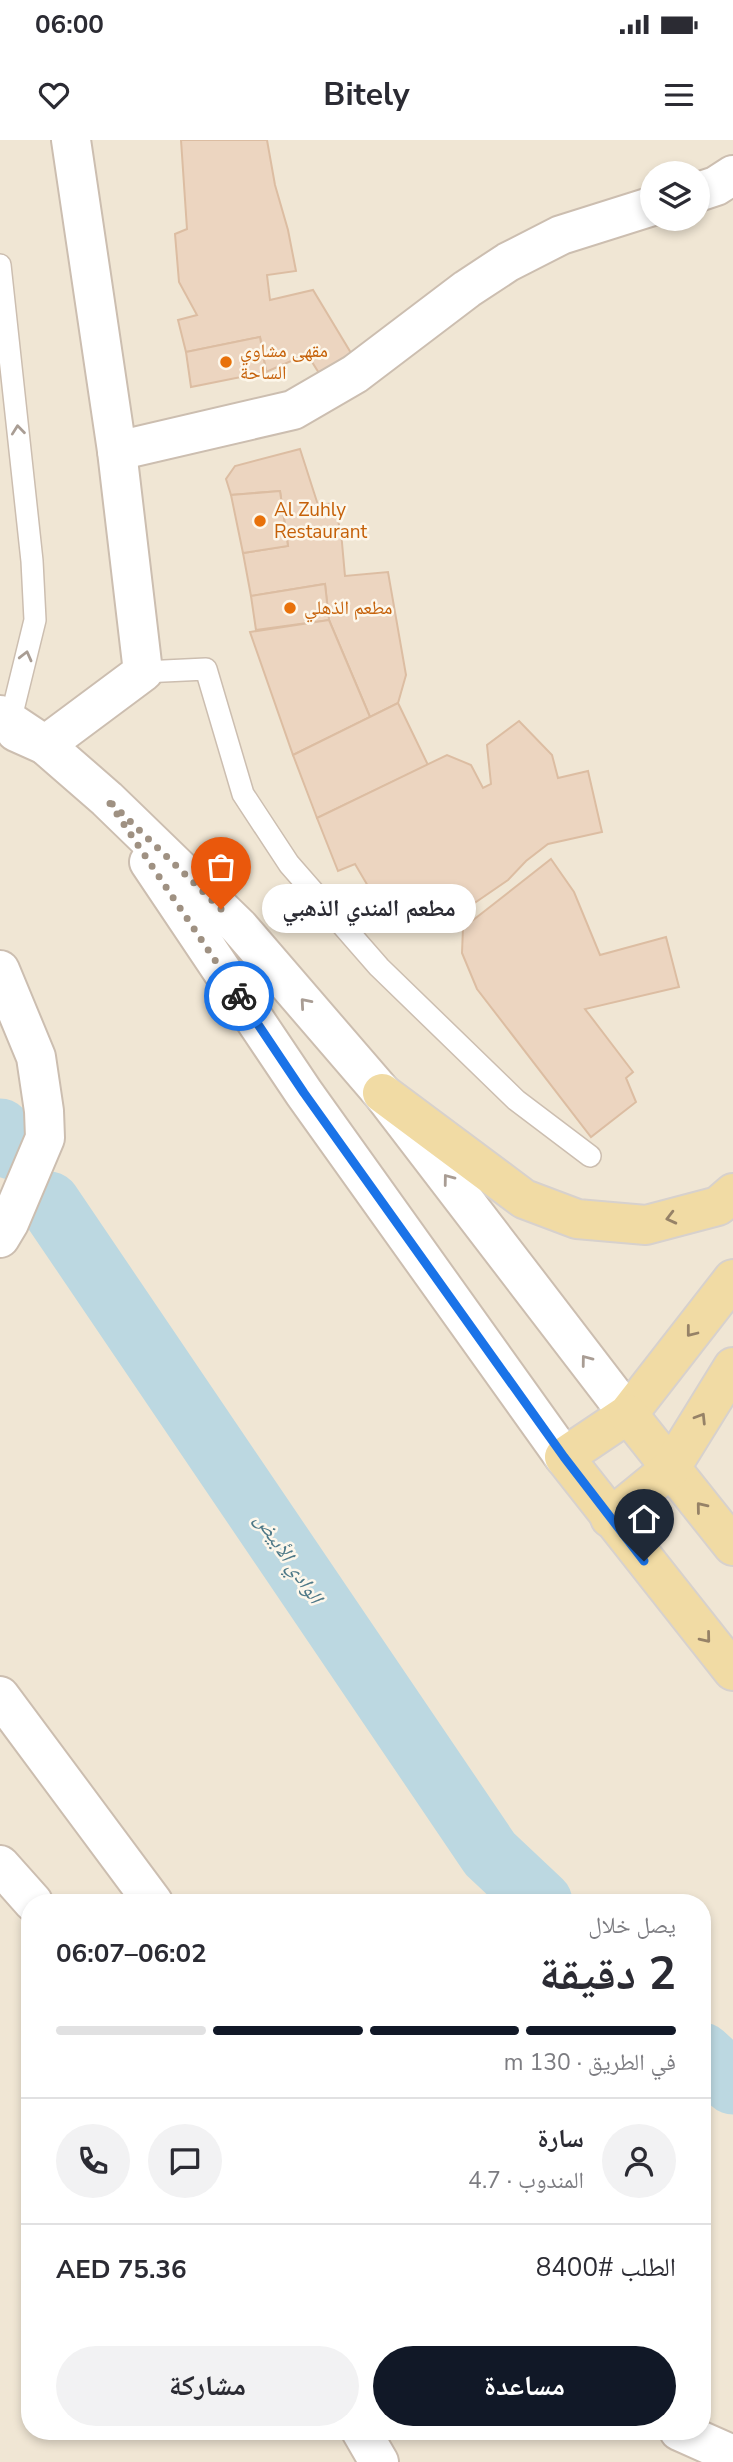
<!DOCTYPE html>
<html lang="ar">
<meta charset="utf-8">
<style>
:root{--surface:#fff;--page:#f2f2f3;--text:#2b2b33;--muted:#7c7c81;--line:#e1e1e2;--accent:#111827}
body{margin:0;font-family:"Nunito Sans","Noto Naskh Arabic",sans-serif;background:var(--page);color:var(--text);direction:rtl;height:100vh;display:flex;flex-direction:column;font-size:26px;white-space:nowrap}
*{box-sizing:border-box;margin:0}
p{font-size:23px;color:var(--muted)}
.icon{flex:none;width:38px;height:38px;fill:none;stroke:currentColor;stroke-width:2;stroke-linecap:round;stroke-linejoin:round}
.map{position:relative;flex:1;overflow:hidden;direction:ltr}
.sheet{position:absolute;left:21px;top:1754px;width:690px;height:546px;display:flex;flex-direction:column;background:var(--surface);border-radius:28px;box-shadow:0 4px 10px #0003;direction:rtl}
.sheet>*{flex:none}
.buttons{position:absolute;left:640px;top:21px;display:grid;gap:14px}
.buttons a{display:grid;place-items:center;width:70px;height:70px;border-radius:50%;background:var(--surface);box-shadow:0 4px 10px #0003;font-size:35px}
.pin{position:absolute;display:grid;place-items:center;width:60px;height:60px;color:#fff;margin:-72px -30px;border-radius:50% 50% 50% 0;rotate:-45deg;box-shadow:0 0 7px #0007}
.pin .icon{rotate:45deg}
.courier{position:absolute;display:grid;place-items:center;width:70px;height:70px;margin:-35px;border:5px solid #1a73e8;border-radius:50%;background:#fff;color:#222;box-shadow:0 2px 9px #0007}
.bubble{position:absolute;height:49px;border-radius:24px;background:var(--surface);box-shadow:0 4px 10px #0003;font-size:23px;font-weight:700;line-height:49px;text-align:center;direction:rtl}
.head em{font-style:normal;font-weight:700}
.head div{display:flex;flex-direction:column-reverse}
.head{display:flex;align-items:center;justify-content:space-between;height:119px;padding:0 35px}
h1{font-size:46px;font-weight:700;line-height:52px}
.bar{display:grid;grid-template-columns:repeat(4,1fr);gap:10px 7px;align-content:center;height:84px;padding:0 35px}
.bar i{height:9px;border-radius:5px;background:var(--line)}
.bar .selected{background:var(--accent)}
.bar p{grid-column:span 4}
.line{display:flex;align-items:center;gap:18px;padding:0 35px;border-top:2px solid var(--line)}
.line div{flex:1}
.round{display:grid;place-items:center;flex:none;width:74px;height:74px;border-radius:37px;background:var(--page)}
.cta{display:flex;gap:14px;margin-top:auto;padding:14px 35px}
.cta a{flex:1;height:80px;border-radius:42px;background:var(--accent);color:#fff;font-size:28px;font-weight:700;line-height:80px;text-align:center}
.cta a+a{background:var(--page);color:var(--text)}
.status{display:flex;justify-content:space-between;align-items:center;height:49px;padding:0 35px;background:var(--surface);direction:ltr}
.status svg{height:19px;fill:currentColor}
header{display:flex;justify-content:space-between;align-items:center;height:91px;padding:0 35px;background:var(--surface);font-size:32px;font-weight:700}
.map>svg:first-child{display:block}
.residential{fill:#f0e6d4;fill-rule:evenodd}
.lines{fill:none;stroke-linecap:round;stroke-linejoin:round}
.river{stroke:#bcd8e1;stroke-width:63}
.building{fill:#ecd5c0;stroke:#dcbda2;stroke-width:2}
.service-casing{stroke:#ccbeb0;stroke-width:24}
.minor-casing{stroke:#ccbeb0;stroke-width:42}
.tertiary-casing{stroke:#ccbeb0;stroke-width:42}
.primary-casing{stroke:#d7d1cd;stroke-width:42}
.service{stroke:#fff;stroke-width:21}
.minor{stroke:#fff;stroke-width:38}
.tertiary{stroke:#fff;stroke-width:38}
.primary{stroke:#f1dba4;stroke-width:38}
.oneway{stroke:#a99d94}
.oneway2{stroke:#968267}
.done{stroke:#9f9182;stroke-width:7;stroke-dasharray:0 12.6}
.route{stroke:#1a73e8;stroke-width:9}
.food-dot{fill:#e8710a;stroke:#fdf7eb;stroke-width:2.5}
.labels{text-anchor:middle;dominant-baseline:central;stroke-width:5;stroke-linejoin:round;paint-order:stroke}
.food-label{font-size:19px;fill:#c56008;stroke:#fdf7eb;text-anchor:start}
.water-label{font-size:21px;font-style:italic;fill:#4d7887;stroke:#fdf7eb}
</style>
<div class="status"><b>06:00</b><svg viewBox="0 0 49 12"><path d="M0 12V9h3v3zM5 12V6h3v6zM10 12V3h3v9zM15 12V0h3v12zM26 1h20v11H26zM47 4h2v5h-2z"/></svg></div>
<header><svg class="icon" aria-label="menu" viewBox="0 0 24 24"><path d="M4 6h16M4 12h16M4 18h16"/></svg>Bitely<svg class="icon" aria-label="heart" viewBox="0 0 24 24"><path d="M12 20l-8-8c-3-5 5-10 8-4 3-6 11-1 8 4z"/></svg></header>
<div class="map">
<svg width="733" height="2322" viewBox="0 0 733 2322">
<rect width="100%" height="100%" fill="#f9f3e5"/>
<path class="residential" d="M0,0H733V2322H0ZM653,33H698V79H653ZM30,1762H702V2291H30Z"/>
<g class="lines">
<g class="river">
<path d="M0,990L12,1008"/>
<path d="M49,1063L490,1714L541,1762"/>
<path d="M702,1914L733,1943"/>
</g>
</g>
<g class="building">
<path d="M181,0H267L275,45L288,90L296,131L267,135L270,160L313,150L351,213L319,233L307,214L266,232L260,197L186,212L178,180L197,175L179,142L175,94L187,89Z"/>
<path d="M260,197L266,232L191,247L186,212Z"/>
<path d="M300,309L318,365L333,363L341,392L345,436L388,432L406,535L398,563L370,577L329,480L325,444L251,456L243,413L288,406L280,351L231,355L226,339L235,326Z"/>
<path d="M280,351L288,406L243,413L231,355Z"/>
<path d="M325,444L329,480L256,490L251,456Z"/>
<path d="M329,480L370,577L293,615L250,492Z"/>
<path d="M398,563L428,625L317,678L293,615Z"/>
<path d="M519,581L552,615L558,638L588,631L602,692L548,704L526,721L508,740L441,786L395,792L355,724L338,731L317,678L447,615L471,625L483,648L491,644L487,605Z"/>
<path d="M551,719L574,752L600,815L666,797L679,847L585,869L633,932L626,938L636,962L591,997L477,849L462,813L463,788Z"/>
</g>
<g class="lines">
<g class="service-casing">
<g id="service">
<path d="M0,125L32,421L35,480L10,582"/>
<path d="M143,532L206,529L243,654L289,724L379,827L516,960L590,1016"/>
</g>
</g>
<g class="minor-casing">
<g id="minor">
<path d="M698,52L716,46L733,35"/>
<path d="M117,311L293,270L355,234L467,149L508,122L561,95L653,66"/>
<path d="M16,592L45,605L143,532L117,311L71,0"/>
<path d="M0,830L36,917L44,971L45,998L9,1083L0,1098"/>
<path d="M0,1556L153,1762"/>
<path d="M0,1725L33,1762"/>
<path d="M361,2291L379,2322"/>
<path d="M679,2291L733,2315"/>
</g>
</g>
<g class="tertiary-casing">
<g id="tertiary">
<path d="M0,575L45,605L107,659L239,787L382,953L628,1274"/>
<path d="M149,722L304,953L564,1317"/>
</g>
</g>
<g class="primary-casing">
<g id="primary">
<path d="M382,953L524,1059L577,1079L646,1085L718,1066L733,1053"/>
<path d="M733,1139L628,1274L564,1317L733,1531"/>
<path d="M628,1274L733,1406"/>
<path d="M610,1378L670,1329L733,1227"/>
</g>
</g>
<use href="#service" class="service"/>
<use href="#minor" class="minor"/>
<use href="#tertiary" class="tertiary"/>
<use href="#primary" class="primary"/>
</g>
<defs><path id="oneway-chevron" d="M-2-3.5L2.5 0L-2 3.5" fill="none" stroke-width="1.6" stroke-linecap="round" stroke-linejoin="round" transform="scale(1.75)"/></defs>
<g class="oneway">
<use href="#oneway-chevron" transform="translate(18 290) rotate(-96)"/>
<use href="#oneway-chevron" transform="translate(26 516) rotate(-76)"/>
<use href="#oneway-chevron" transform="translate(305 863) rotate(-131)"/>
<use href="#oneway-chevron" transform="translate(448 1039) rotate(-127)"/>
<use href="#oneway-chevron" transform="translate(586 1220) rotate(-127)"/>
</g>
<g class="oneway2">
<use href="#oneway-chevron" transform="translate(671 1078) rotate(166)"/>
<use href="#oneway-chevron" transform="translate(691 1192) rotate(128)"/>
<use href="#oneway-chevron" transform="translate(701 1278) rotate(-58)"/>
<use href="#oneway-chevron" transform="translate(701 1367) rotate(-129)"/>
<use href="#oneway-chevron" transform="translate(706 1498) rotate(51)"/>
</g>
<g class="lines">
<path class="done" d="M221,769L107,659L239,856"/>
<path class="route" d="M239,856L304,953L564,1317L644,1421"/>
</g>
<g class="food-dot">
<circle cx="226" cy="222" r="7"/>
<circle cx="260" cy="381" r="7"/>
<circle cx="290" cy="468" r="7"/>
</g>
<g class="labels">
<g class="food-label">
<text x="240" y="211">مقهى مشاوي<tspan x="240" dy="22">الساحة</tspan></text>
<text x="274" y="370">Al Zuhly<tspan x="274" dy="22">Restaurant</tspan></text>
<text x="304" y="468">مطعم الذهلي</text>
</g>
<g class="water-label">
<text transform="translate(289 1418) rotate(56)">الوادي الأبيض</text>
</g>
</g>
</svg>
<div class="buttons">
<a><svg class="icon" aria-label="layers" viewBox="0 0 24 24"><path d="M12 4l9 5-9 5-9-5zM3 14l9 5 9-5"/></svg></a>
</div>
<div class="pin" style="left:221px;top:769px;background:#ea580c"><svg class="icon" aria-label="bag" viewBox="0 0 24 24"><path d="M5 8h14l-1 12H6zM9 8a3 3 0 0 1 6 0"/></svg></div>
<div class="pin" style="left:644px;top:1421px;background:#1f2937"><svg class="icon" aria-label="home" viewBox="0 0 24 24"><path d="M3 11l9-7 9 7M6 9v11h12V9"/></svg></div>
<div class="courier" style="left:239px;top:856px"><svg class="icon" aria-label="bike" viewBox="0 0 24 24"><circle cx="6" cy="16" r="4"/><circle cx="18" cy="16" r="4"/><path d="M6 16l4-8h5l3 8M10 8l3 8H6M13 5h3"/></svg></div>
<div class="bubble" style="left:262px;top:744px;width:214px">مطعم المندي الذهبي</div>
<section class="sheet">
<div class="head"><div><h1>2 دقيقة</h1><p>يصل خلال</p></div><em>06:02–06:07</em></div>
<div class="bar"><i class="selected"></i><i class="selected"></i><i class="selected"></i><i></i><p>في الطريق · 130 m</p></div>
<div class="line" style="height:126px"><a class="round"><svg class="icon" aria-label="person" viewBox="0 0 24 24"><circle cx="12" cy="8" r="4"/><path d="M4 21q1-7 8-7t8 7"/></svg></a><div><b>سارة</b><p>المندوب · 4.7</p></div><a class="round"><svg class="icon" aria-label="chat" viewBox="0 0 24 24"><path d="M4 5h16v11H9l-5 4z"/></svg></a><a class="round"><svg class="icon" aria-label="phone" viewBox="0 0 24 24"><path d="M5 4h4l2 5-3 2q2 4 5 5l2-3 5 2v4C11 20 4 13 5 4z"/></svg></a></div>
<div class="line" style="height:91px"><div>الطلب #8400</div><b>AED 75.36</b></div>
<div class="cta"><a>مساعدة</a><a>مشاركة</a></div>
</section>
</div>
